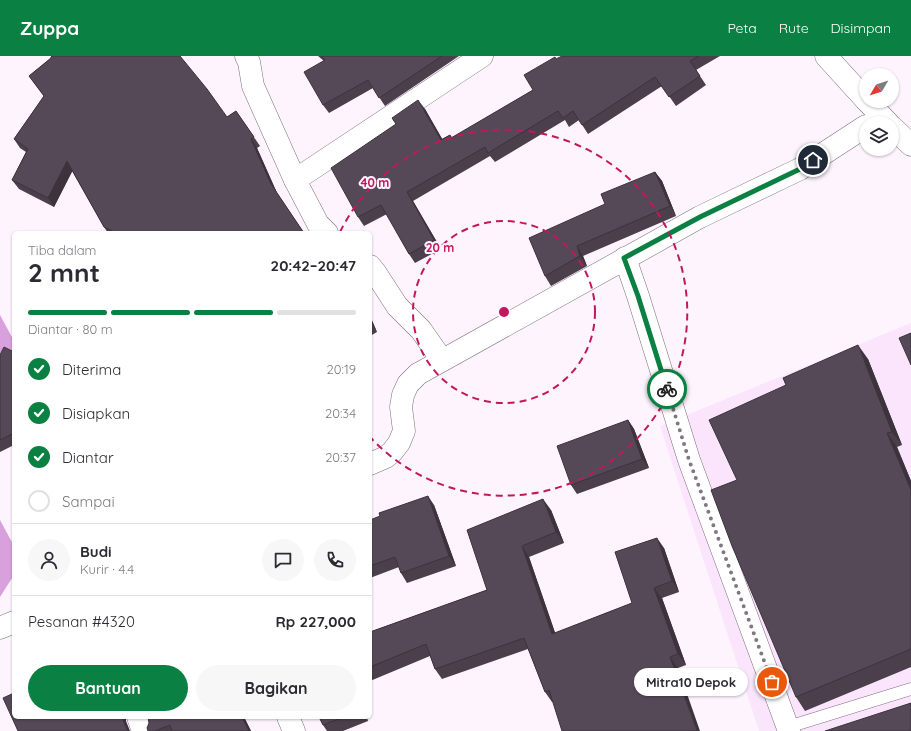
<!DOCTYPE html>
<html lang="id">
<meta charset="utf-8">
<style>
:root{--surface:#fff;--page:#f7f7f7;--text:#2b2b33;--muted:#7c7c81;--line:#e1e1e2;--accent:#0b8043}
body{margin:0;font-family:Quicksand,sans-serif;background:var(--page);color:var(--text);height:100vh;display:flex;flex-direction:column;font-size:15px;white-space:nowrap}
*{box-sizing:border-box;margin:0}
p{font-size:13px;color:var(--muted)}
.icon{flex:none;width:22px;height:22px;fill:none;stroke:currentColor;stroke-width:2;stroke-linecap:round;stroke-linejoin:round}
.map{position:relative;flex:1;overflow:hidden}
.side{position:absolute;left:12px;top:175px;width:360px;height:488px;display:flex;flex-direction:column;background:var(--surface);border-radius:6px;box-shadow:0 1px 3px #0004}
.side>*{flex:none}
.needle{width:26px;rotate:231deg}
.tools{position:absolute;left:859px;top:12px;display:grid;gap:8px}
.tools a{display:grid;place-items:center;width:40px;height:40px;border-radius:50%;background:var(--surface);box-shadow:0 1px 3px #0004;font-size:20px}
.pin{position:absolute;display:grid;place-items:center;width:34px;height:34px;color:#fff;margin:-17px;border:2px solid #fff;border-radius:50%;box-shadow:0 1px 4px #0007}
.courier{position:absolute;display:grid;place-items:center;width:40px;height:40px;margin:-20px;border:3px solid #0b8043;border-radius:50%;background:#fff;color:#222;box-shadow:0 1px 5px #0007}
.bubble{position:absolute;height:28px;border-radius:14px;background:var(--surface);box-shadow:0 1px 3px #0004;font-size:13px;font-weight:700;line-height:28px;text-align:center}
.headline em{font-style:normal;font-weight:700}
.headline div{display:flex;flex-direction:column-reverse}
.headline{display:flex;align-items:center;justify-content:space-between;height:68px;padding:0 16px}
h1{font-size:26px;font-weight:700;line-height:30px}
.bar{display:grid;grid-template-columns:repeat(4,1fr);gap:6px 4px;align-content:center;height:48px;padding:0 16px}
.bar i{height:5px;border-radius:3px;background:var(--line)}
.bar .active{background:var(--accent)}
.bar p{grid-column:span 4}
.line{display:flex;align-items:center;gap:10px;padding:0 16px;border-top:1px solid var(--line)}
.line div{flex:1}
.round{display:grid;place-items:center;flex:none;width:42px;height:42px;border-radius:21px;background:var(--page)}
ol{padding:0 16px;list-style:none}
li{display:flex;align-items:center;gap:12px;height:44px}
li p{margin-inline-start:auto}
li .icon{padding:4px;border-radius:50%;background:var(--accent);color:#fff;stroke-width:4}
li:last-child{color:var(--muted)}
li i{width:22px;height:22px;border:2px solid var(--line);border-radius:50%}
.primary-button{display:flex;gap:8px;margin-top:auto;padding:8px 16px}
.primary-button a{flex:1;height:46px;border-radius:24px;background:var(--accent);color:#fff;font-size:16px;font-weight:700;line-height:46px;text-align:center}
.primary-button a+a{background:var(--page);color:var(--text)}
header{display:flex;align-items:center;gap:24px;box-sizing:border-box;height:56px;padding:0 20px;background:var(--accent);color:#fff}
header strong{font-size:19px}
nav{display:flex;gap:22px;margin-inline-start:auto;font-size:14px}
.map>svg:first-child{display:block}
.built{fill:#fbe5fc}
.forest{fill:#d9a0de}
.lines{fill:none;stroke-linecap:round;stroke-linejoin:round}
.lane-casing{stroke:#7e707f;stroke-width:13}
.street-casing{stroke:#7e707f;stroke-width:23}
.lane{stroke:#fff;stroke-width:12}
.street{stroke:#fff;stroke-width:22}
.wall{fill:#4a3f4b}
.shaded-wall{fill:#3c333d}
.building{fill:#564957;stroke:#3c333d}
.done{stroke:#807880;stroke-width:4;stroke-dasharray:0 7.2}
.route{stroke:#0b8043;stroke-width:5}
.ring{fill:none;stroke:#c2185b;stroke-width:2;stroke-dasharray:7 5}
.centre{fill:#c2185b;stroke:#fdf4fe;stroke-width:2}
.ring-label{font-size:12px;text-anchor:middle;font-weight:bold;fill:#c2185b;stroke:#fdf4fe;stroke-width:4;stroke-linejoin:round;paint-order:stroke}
</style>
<header>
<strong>Zuppa</strong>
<nav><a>Peta</a><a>Rute</a><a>Disimpan</a></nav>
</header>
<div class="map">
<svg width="911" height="675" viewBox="0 0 911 675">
<rect width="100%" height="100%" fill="#fdf4fe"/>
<path class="built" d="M911,267V675H759L660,370Z"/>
<g class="forest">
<path d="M0,259L14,285V295L0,306Z"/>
<path d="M0,464L14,490V519L0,541Z"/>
</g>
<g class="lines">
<g class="lane-casing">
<path id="lane" d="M788,671L911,633"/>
</g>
<g class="street-casing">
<g id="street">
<path d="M246,0L249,6L253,30L295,124L318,168L327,177"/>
<path d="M826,0L866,44"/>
<path d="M867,45L888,67"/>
<path d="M892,71L911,89"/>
<path d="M295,124L482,0"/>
<path d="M625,202L638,240L689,404L789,675"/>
<path d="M370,210L375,216L397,250L421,274L442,304"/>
<path d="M370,408L386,401L392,396L399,387L404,375L401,351L403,339L408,328L418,318L700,161L800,113L866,70"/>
<path d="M0,572L14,566"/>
<path d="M138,661L143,675"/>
<path d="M288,661L294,675"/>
</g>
</g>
<use href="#lane" class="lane"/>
<use href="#street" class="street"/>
</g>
<g class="wall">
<path d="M318,0H459L385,50L373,32L329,57L323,49L324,5Z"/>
<path d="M562,0H720L696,14L706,29L676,50L662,30L588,78L579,64L569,71L565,64L495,106L490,100L413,145L441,193L415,207L409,198L387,158L364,170L358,161L425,53L442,83L450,79L452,82L533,34L557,3Z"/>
<path d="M51,2L227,61L236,55L260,90L257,92L277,137L304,177H108L104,171L72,115L54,151L19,133L12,124L26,96L20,92L14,83L44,40L29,20Z"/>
<path d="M655,116L662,125L676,160L583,200L587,210L551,230L545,220L605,148Z"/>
<path d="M370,260L377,276L370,280Z"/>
<path d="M14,296V389L0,396V299Z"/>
<path d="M868,303L902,389L897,391L911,425V611L805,655L796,641L737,424Z"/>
<path d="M628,364L634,373L649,412L577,438L571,429Z"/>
<path d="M434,449L456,510L407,527L401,517L399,511L370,522V464Z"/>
<path d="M551,454L564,487L529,501L555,577L632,547L664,492L679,536L662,542L686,609L678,612L552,646L545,636L528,593L442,623L435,613L430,600L370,625V576L487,534Z"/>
<path d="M244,661L251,675H148L149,667Z"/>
<path d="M319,661H367L368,665L343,675H327L323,669Z"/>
</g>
<g class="shaded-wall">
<path d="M418,44L425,53L448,93L441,84Z"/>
<path d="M251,83L257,92L277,137L271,128Z"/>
<path d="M67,105L73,114L54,151L48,142Z"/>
<path d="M655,116L662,125L676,160L670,150Z"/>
<path d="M407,136L413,145L441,193L434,184Z"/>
<path d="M577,190L583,200L587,210L580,200Z"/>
<path d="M370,260L377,276L370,265Z"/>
<path d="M858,289L868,303L902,389L892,376Z"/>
<path d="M628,364L634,373L649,412L642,403Z"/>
<path d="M887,377L897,391L911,425V434Z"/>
<path d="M428,440L434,449L456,510L449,500Z"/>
<path d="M543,443L551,454L564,487L556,476Z"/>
<path d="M657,482L664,492L679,536L672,525Z"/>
<path d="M522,490L529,501L559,588L552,578Z"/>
<path d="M654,532L662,542L686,609L678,598Z"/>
<path d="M670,601L678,612L700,675H697Z"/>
<path d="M122,661H126V665L130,675H128L125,670Z"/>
<path d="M242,661H244L251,675H249Z"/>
</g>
<g class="building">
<path d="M52,0H180L207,33L227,61L236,55L254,81L251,83L271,128L304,177H116L104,171L67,105L48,142L12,124L28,93L14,83L44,40L29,20L51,2V1Z"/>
<path d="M321,0H442L379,42L368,24L323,49L304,16L325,4Z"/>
<path d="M562,0H699L690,5L700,20L669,41L655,21L582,69L573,55L563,62L558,55L488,97L485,91L407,136L434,184L409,198L381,149L358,161L331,112L396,68L392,62L418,44L441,84L450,79L451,82L533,34L524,19L555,1L556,3Z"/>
<path d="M655,116L670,150L577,190L580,200L545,220L529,182L605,148L601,138Z"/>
<path d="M911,277V309L899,282Z"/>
<path d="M858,289L892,376L887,377L911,434V593L796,641L732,490L711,434L737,424L709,364L786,329L783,322Z"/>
<path d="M4,291L14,296V377L0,384V299Z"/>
<path d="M628,364L642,403L571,429L557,390Z"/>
<path d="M428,440L449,500L401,517L395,501L370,510V464L380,460L379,457Z"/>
<path d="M543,443L556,476L522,490L552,578L632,547L615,496L657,482L672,525L654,532L678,598L670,601L697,675H562L549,634L545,636L524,582L435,613L426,588L370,611V576L487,534L467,474Z"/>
<path d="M14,637V661H122L125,670L128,675H18L3,642Z"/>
<path d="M911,647V675H825Z"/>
<path d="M148,661H242L249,675H172L170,669L155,675H148L147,672L149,667Z"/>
<path d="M319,661H344L323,669Z"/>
</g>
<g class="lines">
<path class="done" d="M667,333L689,404L772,626"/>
<path class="route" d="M667,333L638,240L624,202L700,161L800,113L813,104"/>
</g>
<g class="ring">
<circle cx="504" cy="256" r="91"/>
<path d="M340 176A183 183 0 1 1 370 381"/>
</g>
<circle cx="504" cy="256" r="6" class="centre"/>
<g class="ring-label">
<text x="375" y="131">40 m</text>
<text x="440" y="196">20 m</text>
</g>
</svg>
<div class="tools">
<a><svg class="needle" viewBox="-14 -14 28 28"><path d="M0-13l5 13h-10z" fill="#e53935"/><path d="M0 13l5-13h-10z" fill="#7c7c81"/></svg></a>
<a><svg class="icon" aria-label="layers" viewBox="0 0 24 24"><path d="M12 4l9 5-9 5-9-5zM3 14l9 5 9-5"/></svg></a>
</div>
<div class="pin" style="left:772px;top:626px;background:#ea580c"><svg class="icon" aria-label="bag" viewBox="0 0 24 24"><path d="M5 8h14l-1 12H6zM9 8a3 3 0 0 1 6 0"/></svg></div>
<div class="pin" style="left:813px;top:104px;background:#1f2937"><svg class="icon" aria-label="home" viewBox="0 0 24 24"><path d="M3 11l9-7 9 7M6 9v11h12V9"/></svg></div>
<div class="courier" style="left:667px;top:333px"><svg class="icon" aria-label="bike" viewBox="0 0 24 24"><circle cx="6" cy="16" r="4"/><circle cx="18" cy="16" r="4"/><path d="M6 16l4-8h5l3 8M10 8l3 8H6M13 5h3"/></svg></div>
<div class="bubble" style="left:634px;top:612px;width:114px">Mitra10 Depok</div>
<section class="side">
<div class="headline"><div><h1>2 mnt</h1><p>Tiba dalam</p></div><em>20:42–20:47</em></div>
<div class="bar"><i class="active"></i><i class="active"></i><i class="active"></i><i></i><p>Diantar · 80 m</p></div>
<ol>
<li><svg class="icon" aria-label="check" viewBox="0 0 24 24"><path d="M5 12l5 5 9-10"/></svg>Diterima<p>20:19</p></li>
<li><svg class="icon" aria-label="check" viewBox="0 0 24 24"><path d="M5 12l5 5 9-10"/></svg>Disiapkan<p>20:34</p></li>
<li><svg class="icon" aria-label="check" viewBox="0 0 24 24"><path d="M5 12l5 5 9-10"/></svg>Diantar<p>20:37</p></li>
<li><i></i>Sampai</li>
</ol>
<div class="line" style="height:72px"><a class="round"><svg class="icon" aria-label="person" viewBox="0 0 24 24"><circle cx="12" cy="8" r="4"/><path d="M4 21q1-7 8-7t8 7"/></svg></a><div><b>Budi</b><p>Kurir · 4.4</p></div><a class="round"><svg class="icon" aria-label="chat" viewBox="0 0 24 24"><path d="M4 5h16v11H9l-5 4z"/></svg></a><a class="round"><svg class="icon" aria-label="phone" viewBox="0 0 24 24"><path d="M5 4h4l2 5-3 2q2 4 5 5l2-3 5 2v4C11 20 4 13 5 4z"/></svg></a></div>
<div class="line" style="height:52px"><div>Pesanan #4320</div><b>Rp 227,000</b></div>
<div class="primary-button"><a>Bantuan</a><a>Bagikan</a></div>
</section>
</div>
